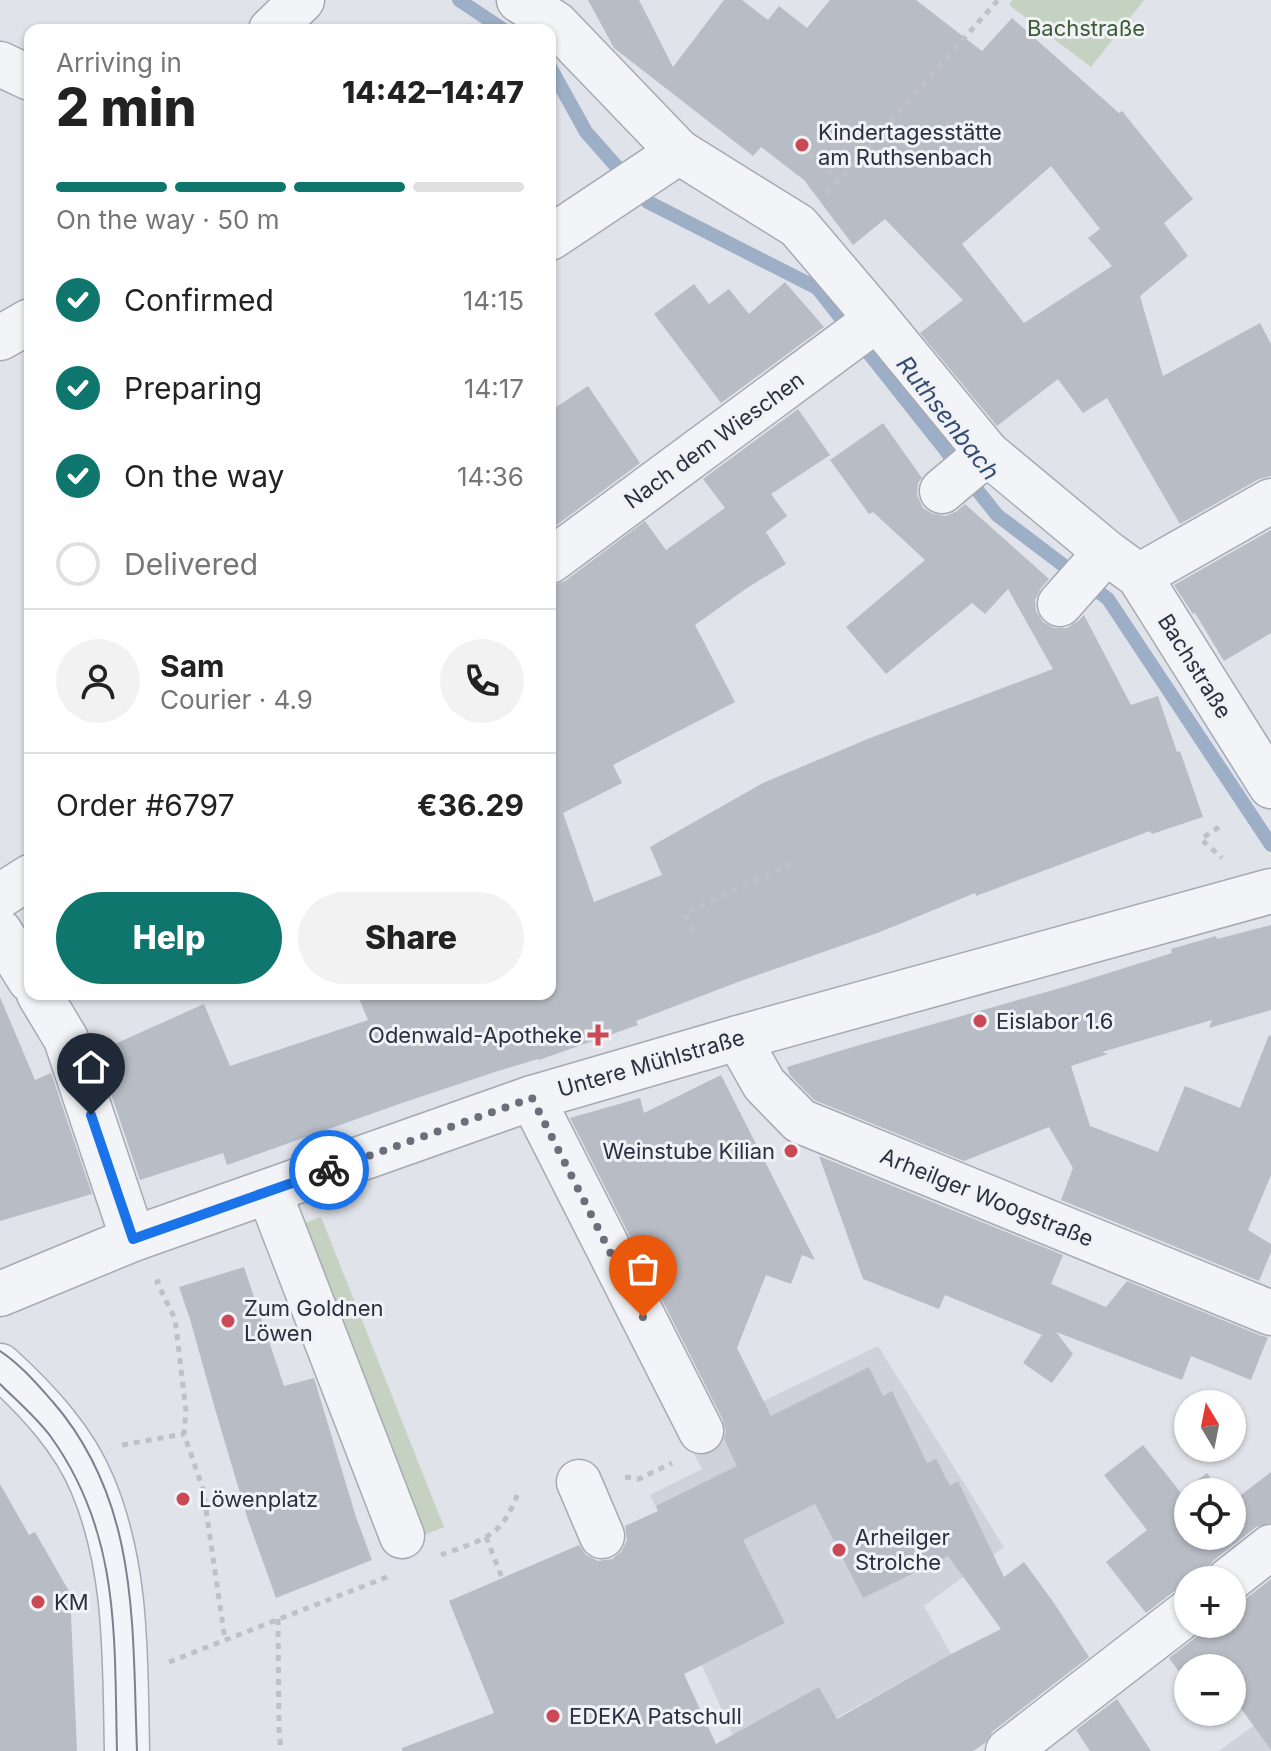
<!DOCTYPE html>
<meta charset="utf-8">
<style>
:root{--surface:#fff;--page:#f2f2f2;--text:#222;--muted:#767676;--line:#e0e0e0;--accent:#0f766e}
body{margin:0;font-family:Inter,sans-serif;background:var(--page);color:var(--text);height:100vh;display:flex;flex-direction:column;font-size:30px;white-space:nowrap}
*{box-sizing:border-box;margin:0}
p{font-size:26px;color:var(--muted)}
.icon{flex:none;width:44px;height:44px;fill:none;stroke:currentColor;stroke-width:2;stroke-linecap:round;stroke-linejoin:round}
.map{position:relative;flex:1;overflow:hidden}
.details{position:absolute;left:24px;top:24px;width:532px;height:976px;display:flex;flex-direction:column;background:var(--surface);border-radius:16px;box-shadow:0 2px 6px #0004}
.details>*{flex:none}
.needle{width:52px;rotate:350deg}
.tools{position:absolute;left:1174px;top:1390px;display:grid;gap:16px}
.tools a{display:grid;place-items:center;width:72px;height:72px;border-radius:50%;background:var(--surface);box-shadow:0 2px 6px #0004;font-size:40px}
.pin{position:absolute;display:grid;place-items:center;width:68px;height:68px;color:#fff;margin:-82px -34px;border-radius:50% 50% 50% 0;rotate:-45deg;box-shadow:0 0 8px #0007}
.pin .icon{rotate:45deg}
.courier{position:absolute;display:grid;place-items:center;width:80px;height:80px;margin:-40px;border:6px solid #1a73e8;border-radius:50%;background:#fff;color:#222;box-shadow:0 2px 10px #0007}
.overview em{font-style:normal;font-weight:800}
.overview div{display:flex;flex-direction:column-reverse}
.overview{display:flex;align-items:center;justify-content:space-between;height:136px;padding:0 32px}
h1{font-size:52px;font-weight:800;line-height:60px}
.bar{display:grid;grid-template-columns:repeat(4,1fr);gap:12px 8px;align-content:center;height:96px;padding:0 32px}
.bar i{height:10px;border-radius:6px;background:var(--line)}
.bar .active{background:var(--accent)}
.bar p{grid-column:span 4}
.line{display:flex;align-items:center;gap:20px;padding:0 32px;border-top:2px solid var(--line)}
.line div{flex:1}
.round{display:grid;place-items:center;flex:none;width:84px;height:84px;border-radius:42px;background:var(--page)}
ol{padding:0 32px;list-style:none}
li{display:flex;align-items:center;gap:24px;height:88px}
li p{margin-inline-start:auto}
li .icon{padding:8px;border-radius:50%;background:var(--accent);color:#fff;stroke-width:4}
li:last-child{color:var(--muted)}
li i{width:44px;height:44px;border:4px solid var(--line);border-radius:50%}
.action{display:flex;gap:16px;margin-top:auto;padding:16px 32px}
.action a{flex:1;height:92px;border-radius:48px;background:var(--accent);color:#fff;font-size:32px;font-weight:800;line-height:92px;text-align:center}
.action a+a{background:var(--page);color:var(--text)}
.map>svg:first-child{display:block}
.built{fill:#cfd2db}
.green{fill:#c5d2c2}
.lines{fill:none;stroke-linecap:round;stroke-linejoin:round}
.stream{stroke:#9daec7;stroke-width:14}
.building{fill:#b8bcc5;fill-rule:evenodd}
.minor-casing{stroke:#a6aab3;stroke-width:47}
.path{stroke:#bfc1c7;stroke-width:5;stroke-dasharray:6 6;stroke-linecap:butt}
.minor{stroke:#f3f4f7;stroke-width:44}
.tram{stroke:#7a8292;stroke-width:2}
.done{stroke:#6a6f7b;stroke-width:8;stroke-dasharray:0 14.4}
.route{stroke:#1a73e8;stroke-width:10}
.poi-dot{fill:#c94a55;stroke:#f0f2f6;stroke-width:3}
.labels{text-anchor:middle;dominant-baseline:central;stroke-width:6;stroke-linejoin:round;paint-order:stroke}
.park-label{font-size:22px;fill:#3c5b37;stroke:#f0f2f6}
.poi-label{font-size:22px;fill:#2a3040;stroke:#f0f2f6;text-anchor:start}
.street-label{font-size:22px;fill:#2a3040;stroke:#f0f2f6}
.water-label{font-size:24px;font-style:italic;fill:#354c72;stroke:#f0f2f6}
</style>
<div class="map">
<svg width="1271" height="1751" viewBox="0 0 1271 1751">
<rect width="100%" height="100%" fill="#e0e3e9"/>
<g class="built">
<path d="M878,1346L1004,1547L924,1606L951,1654L777,1751H740L657,1564L679,1553L650,1495L702,1469L686,1438Z"/>
<path d="M1271,1714V1751H1219L1245,1732Z"/>
</g>
<g class="green">
<path d="M1012,0H1144L1091,67L1009,5Z"/>
<path d="M321,1217L444,1527L424,1535L302,1224Z"/>
</g>
<g class="lines">
<g class="stream">
<path d="M459,0L504,30"/>
<path d="M550,67L586,132L648,202L817,288L997,515L1108,599L1271,845"/>
</g>
</g>
<g class="building">
<path d="M588,0H639L673,67L724,0H742L768,20L779,6L807,28L830,0H916L982,51L1012,18L1119,113L1122,111L1193,199L1164,223L1188,256L1140,296L1163,376L1260,323L1271,344V476L1259,479L1180,524L1107,398L1083,413L1058,379L997,426L920,333L963,300L885,219L853,245L804,180L761,147L753,156L614,48ZM1051,166L1100,229L1088,238L1112,266L1024,323L962,244Z"/>
<path d="M785,282L824,327L721,403L654,314L694,284L709,304L729,289L749,314Z"/>
<path d="M588,386L640,463L550,530V411Z"/>
<path d="M798,409L830,455L771,494L787,516L766,532L786,564L747,588L695,625L735,702L613,765L622,783L563,813L594,902L662,875L650,847L763,783L870,738L1053,669L1008,589L985,614L972,603L886,674L846,627L925,560L873,512L869,514L830,460L883,423L922,478L918,483L917,495L923,508L933,514L946,516L957,511L965,504L1049,579L1041,588L1035,600L1036,611L1043,622L1054,628H1067L1078,621L1084,615L1131,705L1158,696L1177,752L1180,751L1203,817L1152,834L1150,831L976,896L975,893L880,932L738,982L636,1021L638,1025L539,1060L538,1059L495,1072L399,1104L227,1165L223,1153L140,1180L97,1052L204,1004L230,1066L368,1020L357,994H550V586L565,581L645,521L666,550L725,508L703,479Z"/>
<path d="M1271,530V633L1224,661L1195,613L1193,614L1174,585Z"/>
<path d="M1271,925V1010L1209,1028L1212,1020L1102,1052L1108,1054L1071,1066L1090,1126L1158,1152L1185,1086L1240,1108L1269,1035L1271,1036V1175L1248,1230L1271,1244V1252L1259,1281L1061,1200L1073,1168L1049,1127L964,1161L814,1100L790,1075L787,1067L856,1046L1064,987L1172,953L1171,949L1216,936L1217,939Z"/>
<path d="M0,997L35,1080L51,1073L92,1194L0,1221Z"/>
<path d="M721,1075L815,1260L802,1255L791,1284L766,1275L737,1348L771,1416L869,1367L883,1396L892,1391L927,1463L936,1459L950,1486L958,1481L1004,1577L1024,1562L1054,1603L1089,1657L993,1731L985,1743L973,1751H402V1748L494,1713L449,1601L579,1545L586,1555L598,1561L612,1559L621,1552L627,1540L625,1526L658,1511L656,1506L737,1466L724,1439L726,1432L723,1420L570,1118L640,1098L644,1113ZM815,1504L863,1598L948,1556L1001,1629L951,1654L837,1719L819,1687L716,1744L684,1674L785,1623L743,1540Z"/>
<path d="M819,1156L1063,1255L1051,1284L1106,1307L1127,1281L1262,1336L1268,1337L1251,1380L1191,1356L1182,1380L1056,1332L1073,1354L1052,1383L1023,1363L1042,1335L945,1295L939,1309L863,1279Z"/>
<path d="M244,1267L284,1386L314,1378L356,1517L372,1560L276,1598L248,1520L215,1409L190,1319L179,1287Z"/>
<path d="M1143,1445L1181,1493L1207,1473L1220,1492H1188V1536H1232V1502L1271,1472V1523L1256,1527L1214,1560L1206,1570L1205,1580H1188V1588L1173,1592L1146,1613L1106,1562L1147,1530L1104,1475Z"/>
<path d="M0,1484L29,1535L35,1532L70,1593L77,1751H0Z"/>
<path d="M1271,1579V1750L1240,1707L1216,1724L1208,1712H1232V1668H1188V1684L1169,1658L1203,1632L1209,1624H1232V1605L1244,1600Z"/>
<path d="M1117,1699L1151,1751H1090L1076,1730Z"/>
</g>
<g class="lines">
<g class="minor-casing">
<g id="minor">
<path d="M519,0L556,24L679,152L798,226L877,319L987,453L1106,552L1139,576L1271,786"/>
<path d="M271,30L302,0"/>
<path d="M0,64L30,78"/>
<path d="M550,238L679,152"/>
<path d="M0,338L30,321"/>
<path d="M942,491L987,453"/>
<path d="M550,561L877,319"/>
<path d="M1139,576L1271,501"/>
<path d="M1060,604L1106,552"/>
<path d="M0,896L30,877"/>
<path d="M0,932L30,980"/>
<path d="M39,994L66,1039L133,1239"/>
<path d="M738,1038L764,1084L800,1121L1271,1313"/>
<path d="M532,1098L701,1431"/>
<path d="M269,1192L402,1536"/>
<path d="M0,1294L133,1239L532,1098L738,1038L1271,891"/>
<path d="M0,1366C37,1400 74,1439 93,1486C128,1570 125,1661 127,1751"/>
<path d="M579,1482L602,1536"/>
<path d="M1229,1580L1271,1547"/>
<path d="M1008,1751L1188,1612"/>
</g>
</g>
<g class="path">
<path d="M800,146L839,180"/>
<path d="M827,194L998,0"/>
<path d="M1219,827L1201,839L1222,858"/>
<path d="M692,932L685,913L793,863"/>
<path d="M160,1280L157,1282L175,1319L186,1411L184,1434L203,1489L225,1640"/>
<path d="M122,1445L184,1434"/>
<path d="M625,1477L639,1479L672,1463"/>
<path d="M486,1537L502,1578"/>
<path d="M441,1555C459,1548 487,1541 500,1526C509,1516 514,1503 519,1491"/>
<path d="M278,1619L279,1729L281,1751"/>
<path d="M169,1662L387,1577"/>
</g>
<use href="#minor" class="minor"/>
<g class="tram">
<path d="M0,1351C20,1364 37,1384 53,1402C140,1503 132,1626 137,1751"/>
<path d="M0,1384C17,1401 37,1418 51,1437C121,1535 114,1637 117,1751"/>
</g>
</g>
<g class="lines">
<path class="done" d="M329,1170L532,1098L643,1317"/>
<path class="route" d="M91,1115L133,1239L329,1170"/>
</g>
<g class="poi-dot">
<circle cx="802" cy="145" r="8"/>
<circle cx="980" cy="1021" r="8"/>
<path d="M594 1023h8v8h8v8h-8v8h-8v-8h-8v-8h8z"/>
<circle cx="791" cy="1151" r="8"/>
<circle cx="228" cy="1321" r="8"/>
<circle cx="183" cy="1499" r="8"/>
<circle cx="839" cy="1550" r="8"/>
<circle cx="38" cy="1602" r="8"/>
<circle cx="553" cy="1716" r="8"/>
</g>
<g class="labels">
<g class="park-label">
<text x="1086" y="28">Bachstraße</text>
</g>
<g class="poi-label">
<text x="818" y="132">Kindertagesstätte<tspan x="818" dy="25">am Ruthsenbach</tspan></text>
<text x="996" y="1021">Eislabor 1.6</text>
<text x="582" y="1035" text-anchor="end">Odenwald-Apotheke</text>
<text x="775" y="1151" text-anchor="end">Weinstube Kilian</text>
<text x="244" y="1308">Zum Goldnen<tspan x="244" dy="25">Löwen</tspan></text>
<text x="199" y="1499">Löwenplatz</text>
<text x="855" y="1537">Arheilger<tspan x="855" dy="25">Strolche</tspan></text>
<text x="54" y="1602">KM</text>
<text x="569" y="1716">EDEKA Patschull</text>
</g>
<g class="street-label">
<text transform="translate(714 440) rotate(-36)">Nach dem Wieschen</text>
<text transform="translate(1195 666) rotate(58)">Bachstraße</text>
<text transform="translate(651 1063) rotate(-16)">Untere Mühlstraße</text>
<text transform="translate(987 1197) rotate(22)">Arheilger Woogstraße</text>
</g>
<g class="water-label">
<text transform="translate(948 418) rotate(52)">Ruthsenbach</text>
</g>
</g>
</svg>
<div class="tools">
<a><svg class="needle" viewBox="-14 -14 28 28"><path d="M0-13l5 13h-10z" fill="#e53935"/><path d="M0 13l5-13h-10z" fill="#767676"/></svg></a>
<a><svg class="icon" aria-label="locate" viewBox="0 0 24 24"><circle cx="12" cy="12" r="6"/><path d="M12 2v4M12 18v4M2 12h4M18 12h4"/></svg></a>
<a>+</a>
<a>−</a>
</div>
<div class="pin" style="left:643px;top:1317px;background:#ea580c"><svg class="icon" aria-label="bag" viewBox="0 0 24 24"><path d="M5 8h14l-1 12H6zM9 8a3 3 0 0 1 6 0"/></svg></div>
<div class="pin" style="left:91px;top:1115px;background:#1f2937"><svg class="icon" aria-label="home" viewBox="0 0 24 24"><path d="M3 11l9-7 9 7M6 9v11h12V9"/></svg></div>
<div class="courier" style="left:329px;top:1170px"><svg class="icon" aria-label="bike" viewBox="0 0 24 24"><circle cx="6" cy="16" r="4"/><circle cx="18" cy="16" r="4"/><path d="M6 16l4-8h5l3 8M10 8l3 8H6M13 5h3"/></svg></div>
<section class="details">
<div class="overview"><div><h1>2 min</h1><p>Arriving in</p></div><em>14:42–14:47</em></div>
<div class="bar"><i class="active"></i><i class="active"></i><i class="active"></i><i></i><p>On the way · 50 m</p></div>
<ol>
<li><svg class="icon" aria-label="check" viewBox="0 0 24 24"><path d="M5 12l5 5 9-10"/></svg>Confirmed<p>14:15</p></li>
<li><svg class="icon" aria-label="check" viewBox="0 0 24 24"><path d="M5 12l5 5 9-10"/></svg>Preparing<p>14:17</p></li>
<li><svg class="icon" aria-label="check" viewBox="0 0 24 24"><path d="M5 12l5 5 9-10"/></svg>On the way<p>14:36</p></li>
<li><i></i>Delivered</li>
</ol>
<div class="line" style="height:144px"><a class="round"><svg class="icon" aria-label="person" viewBox="0 0 24 24"><circle cx="12" cy="8" r="4"/><path d="M4 21q1-7 8-7t8 7"/></svg></a><div><b>Sam</b><p>Courier · 4.9</p></div><a class="round"><svg class="icon" aria-label="phone" viewBox="0 0 24 24"><path d="M5 4h4l2 5-3 2q2 4 5 5l2-3 5 2v4C11 20 4 13 5 4z"/></svg></a></div>
<div class="line" style="height:104px"><div>Order #6797</div><b>€36.29</b></div>
<div class="action"><a>Help</a><a>Share</a></div>
</section>
</div>
